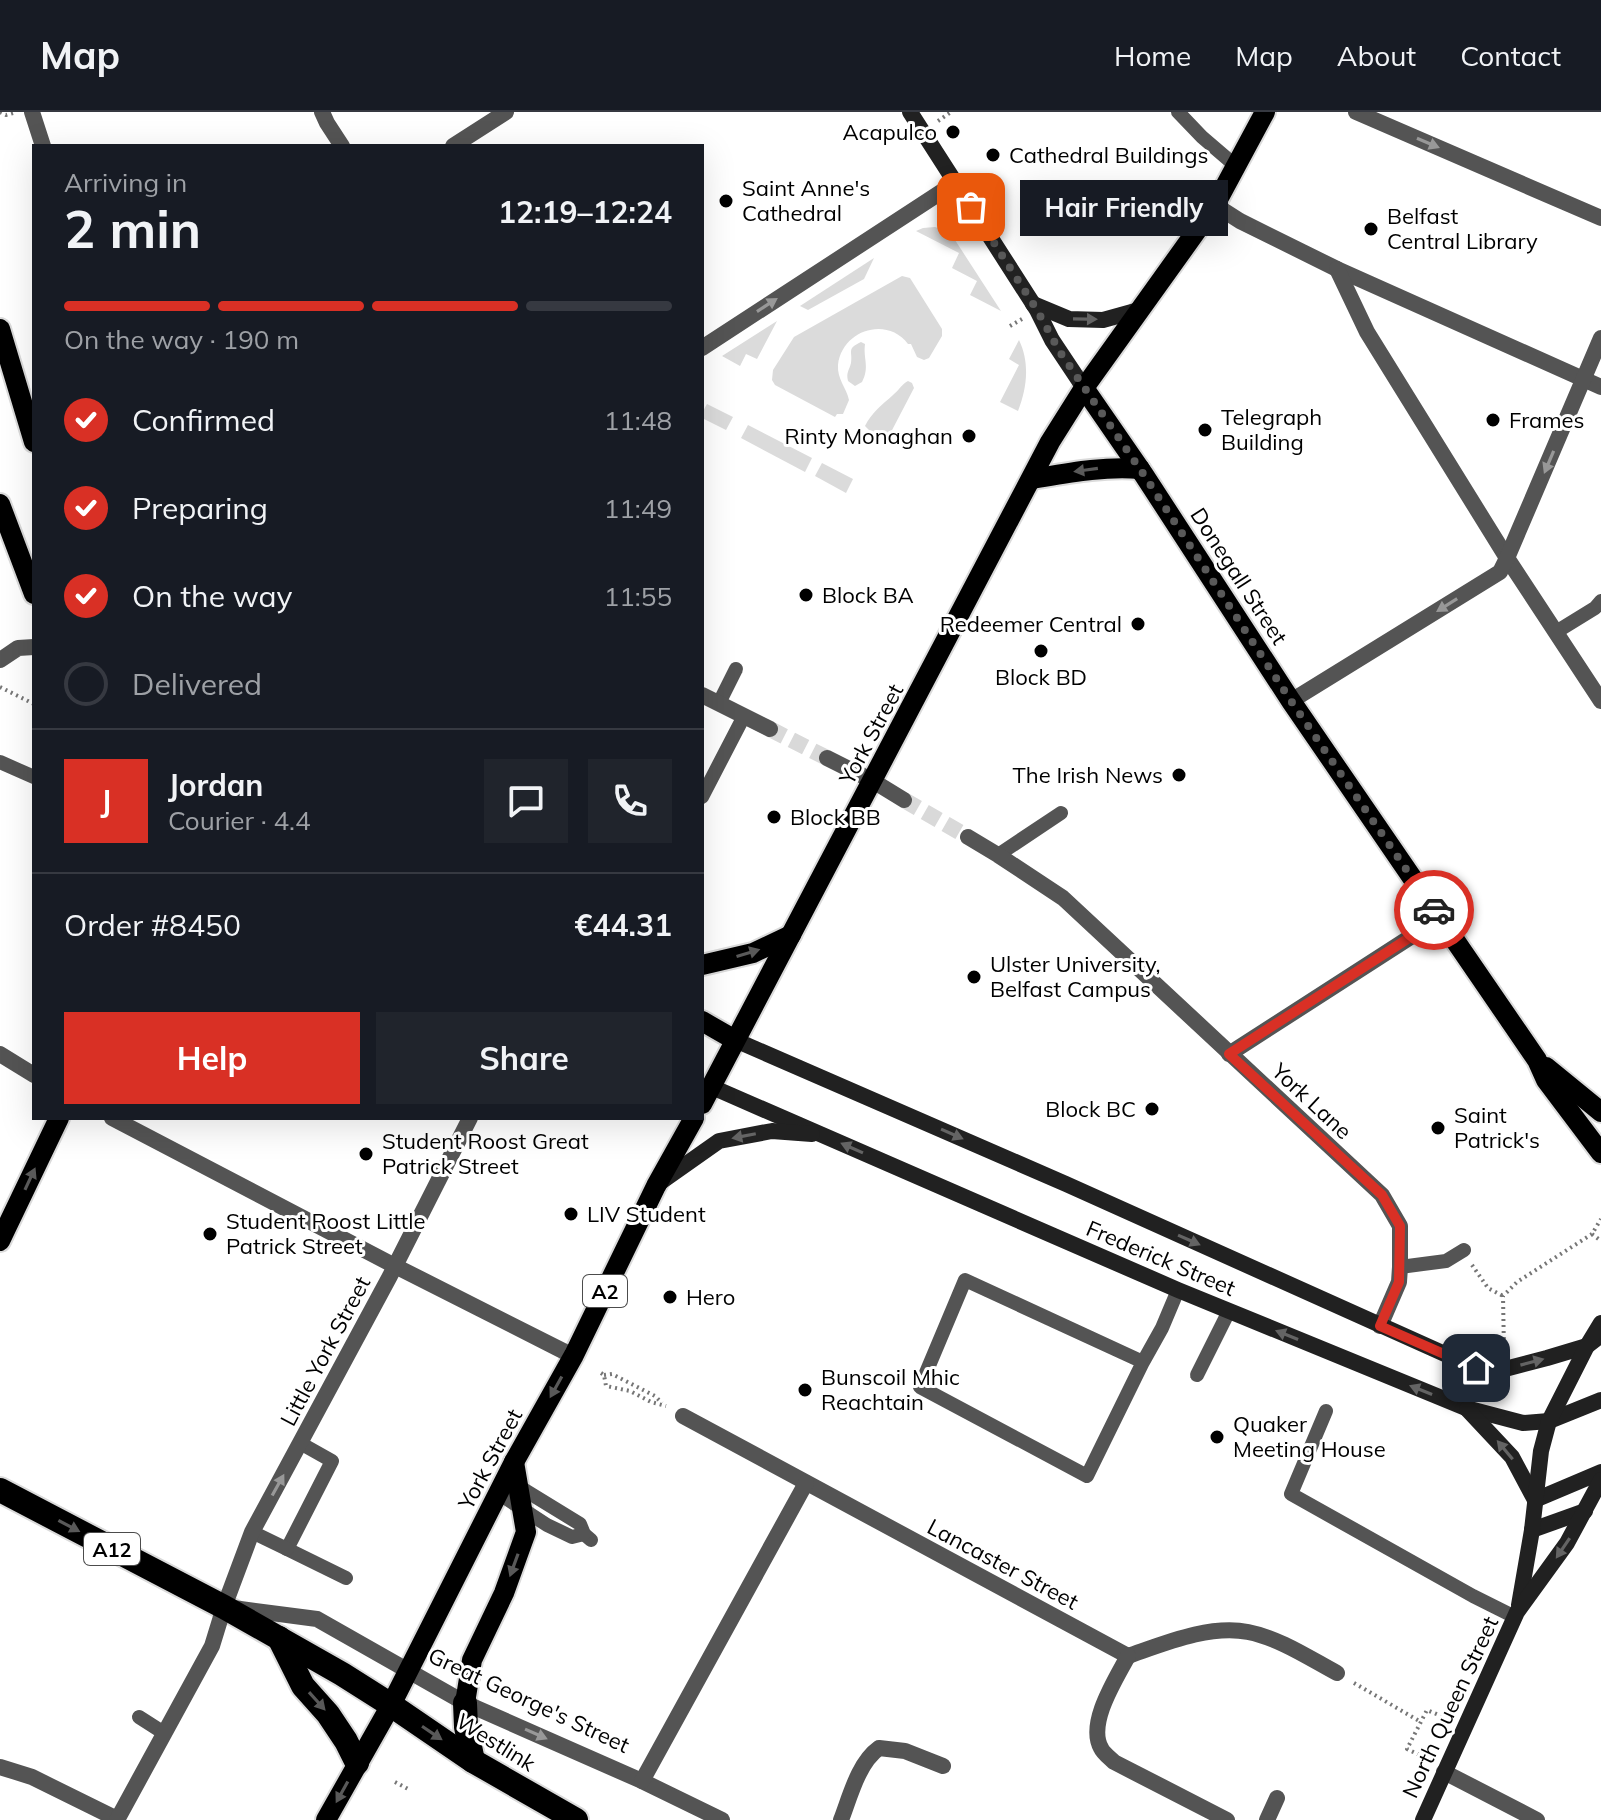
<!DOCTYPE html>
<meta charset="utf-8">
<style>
:root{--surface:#171b24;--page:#20242c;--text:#f1f3f6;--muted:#9ea1a6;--line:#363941;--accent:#d93025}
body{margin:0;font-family:Mulish,sans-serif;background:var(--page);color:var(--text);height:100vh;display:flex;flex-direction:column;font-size:30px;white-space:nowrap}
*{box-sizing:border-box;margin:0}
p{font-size:26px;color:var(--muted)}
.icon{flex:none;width:44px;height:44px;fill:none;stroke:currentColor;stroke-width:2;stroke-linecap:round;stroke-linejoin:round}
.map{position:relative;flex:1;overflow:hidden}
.drawer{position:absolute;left:32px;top:32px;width:672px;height:976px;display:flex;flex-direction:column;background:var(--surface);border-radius:0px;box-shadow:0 8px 32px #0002}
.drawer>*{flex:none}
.pin{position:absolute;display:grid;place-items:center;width:68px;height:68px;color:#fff;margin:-34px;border-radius:16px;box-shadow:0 4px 12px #0006}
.courier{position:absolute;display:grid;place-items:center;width:80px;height:80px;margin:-40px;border:6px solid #d93025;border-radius:50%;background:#fff;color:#222;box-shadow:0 2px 10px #0007}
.bubble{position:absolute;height:56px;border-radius:0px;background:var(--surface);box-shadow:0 8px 32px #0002;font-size:26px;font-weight:700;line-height:56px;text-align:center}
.summary em{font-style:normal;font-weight:700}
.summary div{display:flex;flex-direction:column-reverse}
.summary{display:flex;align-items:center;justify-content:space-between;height:136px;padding:0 32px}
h1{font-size:52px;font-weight:700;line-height:60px}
.bar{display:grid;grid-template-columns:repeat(4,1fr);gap:12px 8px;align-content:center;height:96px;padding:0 32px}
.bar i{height:10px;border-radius:6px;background:var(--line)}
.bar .active{background:var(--accent)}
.bar p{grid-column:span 4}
.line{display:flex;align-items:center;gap:20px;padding:0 32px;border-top:2px solid var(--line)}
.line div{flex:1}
.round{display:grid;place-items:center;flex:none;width:84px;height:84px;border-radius:0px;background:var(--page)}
ol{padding:0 32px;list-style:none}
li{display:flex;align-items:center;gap:24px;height:88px}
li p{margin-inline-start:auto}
li .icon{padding:8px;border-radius:50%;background:var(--accent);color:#fff;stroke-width:4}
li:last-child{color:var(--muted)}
li i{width:44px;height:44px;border:4px solid var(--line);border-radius:50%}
.cta{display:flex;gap:16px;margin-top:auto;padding:16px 32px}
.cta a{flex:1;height:92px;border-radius:0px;background:var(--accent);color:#fff;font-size:32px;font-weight:700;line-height:92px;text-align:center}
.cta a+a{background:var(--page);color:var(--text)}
header{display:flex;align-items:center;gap:48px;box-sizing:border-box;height:112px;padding:0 40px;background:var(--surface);border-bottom:2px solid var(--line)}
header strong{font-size:38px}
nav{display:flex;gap:44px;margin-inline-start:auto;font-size:28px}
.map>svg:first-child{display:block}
.green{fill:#dbdbdb}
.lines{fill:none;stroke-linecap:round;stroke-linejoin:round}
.street-tunnel{stroke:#d9d9d9;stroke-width:16;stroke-dasharray:16 8;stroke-linecap:butt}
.primary-casing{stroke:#dbdbdb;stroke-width:24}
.highway-casing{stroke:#dbdbdb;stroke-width:28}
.path{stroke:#767676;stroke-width:4;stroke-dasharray:2 4;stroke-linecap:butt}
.lane{stroke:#545454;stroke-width:14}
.street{stroke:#545454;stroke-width:16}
.secondary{stroke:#212121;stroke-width:16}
.primary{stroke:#000;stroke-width:20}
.highway{stroke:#000;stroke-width:24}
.oneway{fill:#989898}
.oneway2{fill:#646464}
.oneway3{fill:#595959}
.done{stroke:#595959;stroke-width:8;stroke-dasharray:0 14.4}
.route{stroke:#d93025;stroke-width:10}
.poi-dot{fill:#000;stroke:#fff;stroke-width:3}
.labels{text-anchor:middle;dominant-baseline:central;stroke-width:6;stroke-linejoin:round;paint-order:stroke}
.shield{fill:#fff;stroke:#4c4c4c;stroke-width:2}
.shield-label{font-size:20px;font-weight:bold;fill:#000}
.poi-label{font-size:22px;fill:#000;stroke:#fff;text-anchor:start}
.street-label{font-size:22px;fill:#000;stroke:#fff}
</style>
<header>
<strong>Map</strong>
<nav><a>Home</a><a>Map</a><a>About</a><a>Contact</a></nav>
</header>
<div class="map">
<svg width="1601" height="1708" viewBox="0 0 1601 1708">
<rect width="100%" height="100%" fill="#fff"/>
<g class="green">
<path d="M935,115L946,119L955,128L1001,199L970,183L977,169L952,156L959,141L916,119L923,116Z"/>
<path d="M874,146L864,167L808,198L800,194Z"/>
<path d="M902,164L910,166L942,217V224L929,246L924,248L917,245L911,232H908C887,204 842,218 838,253C837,267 846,275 849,288L843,302H837L835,305L775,273L772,268L773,258L794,225Z"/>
<path d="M777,209L757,247L746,242L740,254L722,244Z"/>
<path d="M1019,228C1030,251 1027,276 1018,299L1000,290L1019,253L1009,247Z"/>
<path d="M861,230L865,232C863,247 870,255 862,270L855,274L848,269C846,260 849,259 851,251C853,239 846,237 861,230Z"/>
<path d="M908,269L912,271L914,276L890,322C884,329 876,326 869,322L870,319L865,314C872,300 882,293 893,283C899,278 902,272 908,269Z"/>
<path d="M707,292L733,305L726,318L702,306V301Z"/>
<path d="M748,313L812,346L805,360L741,326Z"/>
<path d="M822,351L853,367L846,381L815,364Z"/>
</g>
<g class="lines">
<g class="street-tunnel">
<path d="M770,617L827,646"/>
<path d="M904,688L968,725"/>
</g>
<g class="primary-casing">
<g id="primary">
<path d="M0,217L34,330"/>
<path d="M1084,276L1144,363L1291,589L1537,948L1546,968L1601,1041"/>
<path d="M1032,367C1068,361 1103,354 1140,357"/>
<path d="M0,392L34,482"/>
<path d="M702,853L753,841L791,823"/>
<path d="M702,909L735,928"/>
<path d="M1546,955L1601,1000"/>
<path d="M702,992L1050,330L1084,276L1215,93L1265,0"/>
<path d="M0,1129L59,1006"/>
<path d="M465,1591L472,1548L504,1481L526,1420L514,1350"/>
<path d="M326,1708L391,1593L514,1350L574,1243L656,1074L694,1006"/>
</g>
</g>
<g class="highway-casing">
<g id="highway">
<path d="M0,1378L224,1495L342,1562L391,1593L473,1649L576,1708"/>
<path d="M279,1526L303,1574L328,1602L346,1629L357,1651"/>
<path d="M465,1591L466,1615L473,1649"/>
</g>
</g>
<g class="path">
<path d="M0,0L6,3L13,1"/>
<path d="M938,9L951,0"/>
<path d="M1010,214L1022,207"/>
<path d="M0,575L34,592"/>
<path d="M1592,1122L1601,1129"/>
<path d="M1472,1153L1488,1176L1503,1184"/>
<path d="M1504,1239L1503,1184L1517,1170L1592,1122L1601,1107"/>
<path d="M601,1261L604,1263L606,1274L630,1279L651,1290L666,1294"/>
<path d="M604,1263L612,1262L655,1284L662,1291"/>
<path d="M1354,1571L1421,1610"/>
<path d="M1430,1648L1407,1637L1427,1598L1448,1607"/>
<path d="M395,1670L410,1678"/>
</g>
<g class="lane">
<path d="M1178,0L1202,25L1237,55"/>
<path d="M1556,520L1595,496L1601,489"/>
<path d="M719,591L736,557"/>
<path d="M0,650L34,665"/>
<path d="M702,685L744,604"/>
<path d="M998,743L1061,701"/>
<path d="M1400,1155L1446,1149L1464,1138"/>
<path d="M1143,1250L965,1168L920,1275L1087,1364L1143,1250L1162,1216L1178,1178"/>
<path d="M1197,1263L1229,1199"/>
<path d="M1326,1299L1291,1382L1473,1484L1515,1505"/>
<path d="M300,1331L332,1349L287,1437L346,1466"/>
<path d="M518,1374L580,1412L584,1422L591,1428"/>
<path d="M498,1381L547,1413L572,1425L584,1422"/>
<path d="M252,1420L287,1437"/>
<path d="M139,1605L164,1621"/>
</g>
<g class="street">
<path d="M32,0L43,34"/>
<path d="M322,0L327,11L342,34"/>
<path d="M1356,0L1601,106"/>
<path d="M453,34L506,0"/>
<path d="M1215,93L1240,109L1337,157L1601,275"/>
<path d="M1337,157L1367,220L1507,446L1601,589"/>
<path d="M702,236L955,71"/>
<path d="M0,548L18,536L34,535"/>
<path d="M702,583L770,617"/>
<path d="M1291,589L1500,460L1507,446L1601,226"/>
<path d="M827,646L873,669L904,688"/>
<path d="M968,725L998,743L1063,786L1382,1083L1400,1114V1155L1399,1170L1380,1214"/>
<path d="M0,942L34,963"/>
<path d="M1229,942L1440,806"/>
<path d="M112,1006L395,1154L573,1244"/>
<path d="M683,1304L1128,1544C1163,1532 1210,1512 1248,1520C1279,1526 1309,1546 1337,1561"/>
<path d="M233,1496L317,1507L465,1591L642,1669L722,1708"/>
<path d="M1128,1544C1116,1567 1087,1611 1101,1636C1103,1641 1110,1646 1114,1650L1227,1708"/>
<path d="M0,1655L32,1665L117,1707"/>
<path d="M1444,1660L1537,1708"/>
<path d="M642,1669L806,1371"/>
<path d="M117,1708L212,1534L224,1495L252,1420L390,1164L470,1006"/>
<path d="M841,1708C850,1685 858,1651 879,1636L905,1639L943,1654"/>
<path d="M1267,1708L1277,1686"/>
</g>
<g class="secondary">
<path d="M910,0L1037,198L1052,228L1084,276"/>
<path d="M1033,192L1069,207L1103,208L1139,198"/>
<path d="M735,928L1066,1072L1476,1256L1505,1257L1547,1246L1587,1234L1601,1223"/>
<path d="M712,975L1178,1178L1466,1296L1523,1311L1549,1309L1601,1288"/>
<path d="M658,1072L719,1029L772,1019L812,1022"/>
<path d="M1467,1297L1512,1345L1535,1388"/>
<path d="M1535,1388L1601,1360"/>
<path d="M1532,1418L1585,1399"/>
<path d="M1519,1493L1532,1418L1541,1339L1549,1309L1587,1234L1601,1211"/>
<path d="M1423,1708L1517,1500L1567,1431L1601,1368"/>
</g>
<use href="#primary" class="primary"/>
<use href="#highway" class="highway"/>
</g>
<defs><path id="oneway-solid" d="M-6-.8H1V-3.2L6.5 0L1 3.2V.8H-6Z" transform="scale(2)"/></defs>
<g class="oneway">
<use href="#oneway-solid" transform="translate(1428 31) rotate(23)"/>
<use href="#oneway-solid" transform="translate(767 193) rotate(-33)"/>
<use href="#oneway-solid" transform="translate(1549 350) rotate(113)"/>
<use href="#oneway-solid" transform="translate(1447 493) rotate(148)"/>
<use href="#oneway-solid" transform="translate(278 1373) rotate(-61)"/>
<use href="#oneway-solid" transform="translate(536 1622) rotate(24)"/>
</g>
<g class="oneway2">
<use href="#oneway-solid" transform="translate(1085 207) rotate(1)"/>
<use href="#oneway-solid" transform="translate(952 1022) rotate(24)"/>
<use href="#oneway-solid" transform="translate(744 1024) rotate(169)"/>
<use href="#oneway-solid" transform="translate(852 1036) rotate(-156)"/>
<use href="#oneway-solid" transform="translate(1189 1128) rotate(24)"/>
<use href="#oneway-solid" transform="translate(1287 1223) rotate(-158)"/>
<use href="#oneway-solid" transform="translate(1532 1250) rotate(-15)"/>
<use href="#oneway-solid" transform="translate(1421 1278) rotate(-158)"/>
<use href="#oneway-solid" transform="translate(1505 1338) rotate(-130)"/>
<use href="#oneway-solid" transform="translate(1563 1436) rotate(124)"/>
</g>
<g class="oneway3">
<use href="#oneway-solid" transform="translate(1086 358) rotate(172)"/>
<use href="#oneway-solid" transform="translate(748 841) rotate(-17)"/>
<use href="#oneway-solid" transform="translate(30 1067) rotate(-65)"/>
<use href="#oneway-solid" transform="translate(556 1275) rotate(119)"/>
<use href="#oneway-solid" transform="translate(69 1414) rotate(28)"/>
<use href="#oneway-solid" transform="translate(514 1453) rotate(110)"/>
<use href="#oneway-solid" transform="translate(317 1589) rotate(48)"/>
<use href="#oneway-solid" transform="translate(432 1621) rotate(34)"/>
<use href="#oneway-solid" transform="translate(342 1680) rotate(119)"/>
</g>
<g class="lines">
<path class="done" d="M971,95L1037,198L1060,240L1144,363L1291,589L1434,798"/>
<path class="route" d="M1434,798L1440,806L1229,942L1382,1083L1400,1114L1399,1170L1380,1214L1476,1256"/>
</g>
<g class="poi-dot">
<circle cx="953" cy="20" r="8"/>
<circle cx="993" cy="43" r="8"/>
<circle cx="726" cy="89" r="8"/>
<circle cx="1371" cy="117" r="8"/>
<circle cx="1493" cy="308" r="8"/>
<circle cx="1205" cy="318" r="8"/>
<circle cx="969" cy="324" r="8"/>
<circle cx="806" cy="483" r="8"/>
<circle cx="1138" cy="512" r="8"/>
<circle cx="1041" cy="539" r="8"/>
<circle cx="1179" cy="663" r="8"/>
<circle cx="774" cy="705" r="8"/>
<circle cx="974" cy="865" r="8"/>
<circle cx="1152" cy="997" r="8"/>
<circle cx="1438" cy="1016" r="8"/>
<circle cx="366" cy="1042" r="8"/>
<circle cx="571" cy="1102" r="8"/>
<circle cx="210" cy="1122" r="8"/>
<circle cx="670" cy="1185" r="8"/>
<circle cx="805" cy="1278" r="8"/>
<circle cx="1217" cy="1325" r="8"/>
</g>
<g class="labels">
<g class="shield">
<rect x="583" y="1163" width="44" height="32" rx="6"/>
<rect x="84" y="1421" width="56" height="32" rx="6"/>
</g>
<g class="shield-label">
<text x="605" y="1179">A2</text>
<text x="112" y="1437">A12</text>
</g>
<g class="poi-label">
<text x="937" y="20" text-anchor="end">Acapulco</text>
<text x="1009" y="43">Cathedral Buildings</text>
<text x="742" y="76">Saint Anne's<tspan x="742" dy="25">Cathedral</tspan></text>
<text x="1387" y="104">Belfast<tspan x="1387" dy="25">Central Library</tspan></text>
<text x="1221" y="305">Telegraph<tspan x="1221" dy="25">Building</tspan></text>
<text x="1509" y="308">Frames</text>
<text x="953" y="324" text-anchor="end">Rinty Monaghan</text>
<text x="822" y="483">Block BA</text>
<text x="1122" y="512" text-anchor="end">Redeemer Central</text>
<text x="1041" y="565" text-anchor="middle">Block BD</text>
<text x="1163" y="663" text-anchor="end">The Irish News</text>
<text x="790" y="705">Block BB</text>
<text x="990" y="852">Ulster University,<tspan x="990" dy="25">Belfast Campus</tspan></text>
<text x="1136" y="997" text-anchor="end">Block BC</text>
<text x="1454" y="1003">Saint<tspan x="1454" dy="25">Patrick's</tspan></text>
<text x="382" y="1029">Student Roost Great<tspan x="382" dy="25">Patrick Street</tspan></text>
<text x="587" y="1102">LIV Student</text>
<text x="226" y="1109">Student Roost Little<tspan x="226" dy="25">Patrick Street</tspan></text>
<text x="686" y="1185">Hero</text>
<text x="821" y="1265">Bunscoil Mhic<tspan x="821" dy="25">Reachtain</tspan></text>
<text x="1233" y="1312">Quaker<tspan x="1233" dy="25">Meeting House</tspan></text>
</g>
<g class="street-label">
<text transform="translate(1239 464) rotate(57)">Donegall Street</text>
<text transform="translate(871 622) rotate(-62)">York Street</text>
<text transform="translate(1312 989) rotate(43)">York Lane</text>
<text transform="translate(1161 1146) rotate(23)">Frederick Street</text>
<text transform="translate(325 1239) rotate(-62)">Little York Street</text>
<text transform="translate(490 1347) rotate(-62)">York Street</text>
<text transform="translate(1003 1452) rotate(28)">Lancaster Street</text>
<text transform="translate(529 1588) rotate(25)">Great George's Street</text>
<text transform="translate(1450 1595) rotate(-65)">North Queen Street</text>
<text transform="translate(496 1630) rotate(32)">Westlink</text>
</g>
</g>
</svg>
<div class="pin" style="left:971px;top:95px;background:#ea580c"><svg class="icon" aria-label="bag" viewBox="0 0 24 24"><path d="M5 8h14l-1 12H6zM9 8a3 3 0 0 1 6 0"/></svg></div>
<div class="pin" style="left:1476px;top:1256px;background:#1f2937"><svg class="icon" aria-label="home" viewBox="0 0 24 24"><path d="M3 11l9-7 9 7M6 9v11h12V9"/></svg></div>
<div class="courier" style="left:1434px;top:798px"><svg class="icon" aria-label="car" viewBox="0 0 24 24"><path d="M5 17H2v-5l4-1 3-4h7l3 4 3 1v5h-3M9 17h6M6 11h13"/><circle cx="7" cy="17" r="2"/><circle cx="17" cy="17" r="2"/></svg></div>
<div class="bubble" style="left:1020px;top:68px;width:208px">Hair Friendly</div>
<section class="drawer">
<div class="summary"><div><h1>2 min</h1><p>Arriving in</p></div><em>12:19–12:24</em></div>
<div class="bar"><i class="active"></i><i class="active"></i><i class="active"></i><i></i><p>On the way · 190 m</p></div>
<ol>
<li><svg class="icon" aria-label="check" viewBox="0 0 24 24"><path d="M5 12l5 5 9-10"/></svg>Confirmed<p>11:48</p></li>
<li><svg class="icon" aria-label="check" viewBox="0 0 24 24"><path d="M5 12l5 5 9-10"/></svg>Preparing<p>11:49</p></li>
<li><svg class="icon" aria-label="check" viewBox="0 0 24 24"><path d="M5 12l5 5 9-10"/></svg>On the way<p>11:55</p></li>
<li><i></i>Delivered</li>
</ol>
<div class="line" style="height:144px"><b class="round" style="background:var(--accent);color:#fff">J</b><div><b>Jordan</b><p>Courier · 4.4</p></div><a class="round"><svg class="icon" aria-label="chat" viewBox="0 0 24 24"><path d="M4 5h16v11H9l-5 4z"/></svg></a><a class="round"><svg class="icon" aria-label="phone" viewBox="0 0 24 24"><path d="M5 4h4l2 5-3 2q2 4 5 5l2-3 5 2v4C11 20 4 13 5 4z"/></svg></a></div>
<div class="line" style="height:104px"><div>Order #8450</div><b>€44.31</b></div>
<div class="cta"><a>Help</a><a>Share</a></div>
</section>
</div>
